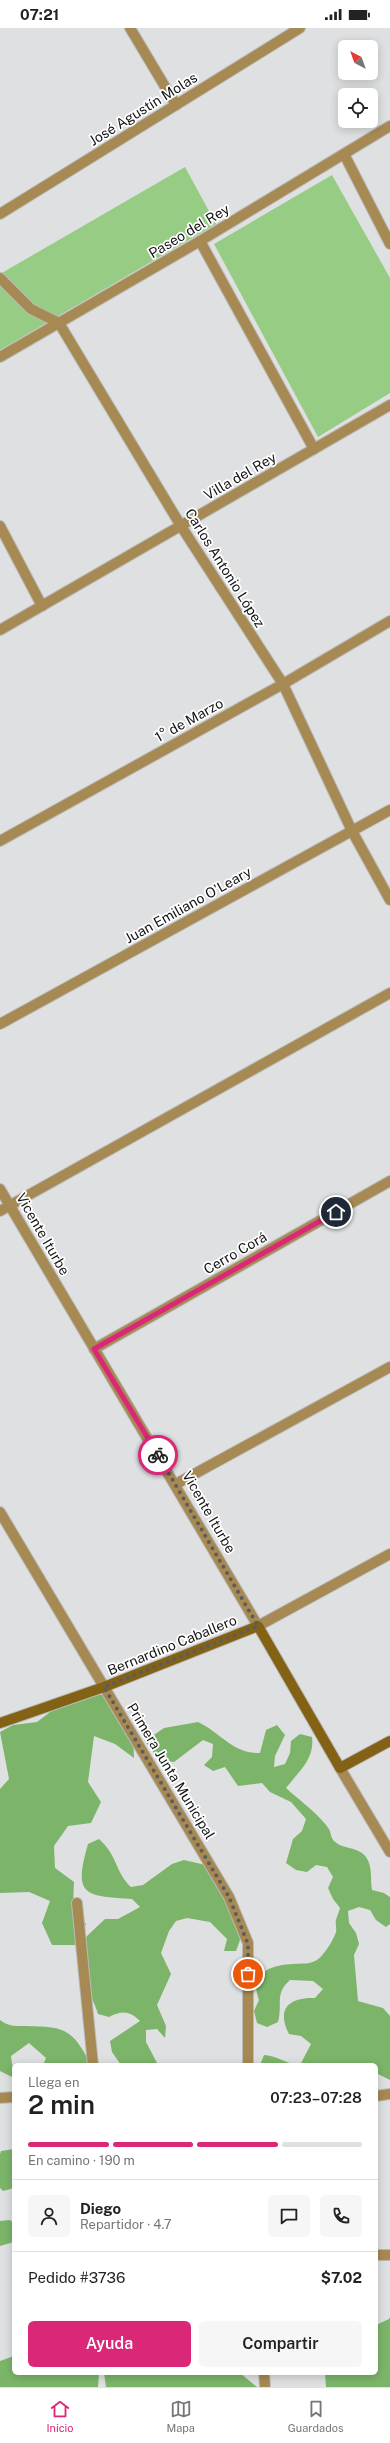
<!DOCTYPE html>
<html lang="es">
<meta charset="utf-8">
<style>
:root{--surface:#fff;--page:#f6f6f6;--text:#222;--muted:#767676;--line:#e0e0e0;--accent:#db2777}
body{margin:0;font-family:"Public Sans",sans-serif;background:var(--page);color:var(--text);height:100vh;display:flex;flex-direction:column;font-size:15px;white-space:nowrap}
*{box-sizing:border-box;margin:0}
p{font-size:13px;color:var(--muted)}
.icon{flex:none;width:22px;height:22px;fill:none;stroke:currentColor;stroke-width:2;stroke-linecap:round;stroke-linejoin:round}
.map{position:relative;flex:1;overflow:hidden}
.details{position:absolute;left:12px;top:2035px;width:366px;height:312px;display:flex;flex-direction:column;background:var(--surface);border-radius:6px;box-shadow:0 2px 10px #0003}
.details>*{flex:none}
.needle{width:26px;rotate:319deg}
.controls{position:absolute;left:338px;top:12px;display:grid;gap:8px}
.controls a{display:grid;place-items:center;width:40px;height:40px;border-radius:6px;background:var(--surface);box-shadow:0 2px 10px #0003;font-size:20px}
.pin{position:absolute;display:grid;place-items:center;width:34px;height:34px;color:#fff;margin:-17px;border:2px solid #fff;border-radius:50%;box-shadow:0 1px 4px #0007}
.courier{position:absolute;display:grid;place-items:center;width:40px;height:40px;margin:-20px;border:3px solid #db2777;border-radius:50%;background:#fff;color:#222;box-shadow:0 1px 5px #0007}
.headline em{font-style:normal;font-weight:600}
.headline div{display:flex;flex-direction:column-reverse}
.headline{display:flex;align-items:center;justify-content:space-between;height:68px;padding:0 16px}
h1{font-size:26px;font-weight:600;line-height:30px}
.bar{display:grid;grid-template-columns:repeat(4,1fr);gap:6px 4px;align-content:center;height:48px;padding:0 16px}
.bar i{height:5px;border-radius:3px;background:var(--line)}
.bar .selected{background:var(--accent)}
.bar p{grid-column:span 4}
.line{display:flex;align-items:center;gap:10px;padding:0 16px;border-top:1px solid var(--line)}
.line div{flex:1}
.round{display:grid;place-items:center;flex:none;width:42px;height:42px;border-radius:6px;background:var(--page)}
.button{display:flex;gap:8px;margin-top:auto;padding:8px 16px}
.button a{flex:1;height:46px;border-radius:6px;background:var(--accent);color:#fff;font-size:16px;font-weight:600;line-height:46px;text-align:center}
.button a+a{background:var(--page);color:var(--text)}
.status{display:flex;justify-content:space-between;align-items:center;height:28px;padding:0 20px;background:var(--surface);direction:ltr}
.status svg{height:11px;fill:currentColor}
.dock{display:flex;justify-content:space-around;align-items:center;height:56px;border-top:1px solid var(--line);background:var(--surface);font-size:11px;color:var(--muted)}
.dock a{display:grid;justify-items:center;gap:2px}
.dock .selected{color:var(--accent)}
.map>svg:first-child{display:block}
.green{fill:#96cc84}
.forest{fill:#7cb56a}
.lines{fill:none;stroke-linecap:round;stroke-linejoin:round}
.street-casing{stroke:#bbbbbc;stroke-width:12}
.secondary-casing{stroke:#bbbbbc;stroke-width:12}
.street{stroke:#a78a53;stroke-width:10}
.secondary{stroke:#836215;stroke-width:10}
.done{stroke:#5c5c5c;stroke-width:4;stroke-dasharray:0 7.2}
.route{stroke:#db2777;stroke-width:5}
.labels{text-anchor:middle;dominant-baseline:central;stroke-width:3.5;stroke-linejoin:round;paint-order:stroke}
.street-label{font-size:14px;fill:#151515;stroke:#fff}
</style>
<div class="status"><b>07:21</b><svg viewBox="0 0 49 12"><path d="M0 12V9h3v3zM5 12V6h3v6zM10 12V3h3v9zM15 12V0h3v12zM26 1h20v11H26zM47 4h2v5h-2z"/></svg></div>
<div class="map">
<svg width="390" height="2359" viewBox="0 0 390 2359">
<rect width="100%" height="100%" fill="#dfe0e1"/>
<g class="green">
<path d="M185,139L216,196L0,322V246Z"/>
<path d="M332,147L390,250V365L318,409L214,216Z"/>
</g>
<g class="forest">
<path d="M78,1663L104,1667L133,1705L134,1730L115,1716L94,1708L88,1754L101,1774L91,1795L68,1798L54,1818L55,1840L74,1854L73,1878L86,1896L75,1917H52L42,1895L50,1873L29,1864L0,1865V1761L9,1751L0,1704L13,1697L37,1694Z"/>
<path d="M198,1694C220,1704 233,1726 260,1725L266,1702L277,1697L285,1707L275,1728L274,1739L285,1736L290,1725L291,1713L300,1706L312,1709C315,1731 299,1743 286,1760C299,1772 320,1787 329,1801C331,1805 331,1810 334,1813C343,1822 358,1818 366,1829C373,1839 370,1850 372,1862L384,1865L390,1869V1896L386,1899L376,1892L370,1882L359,1879L348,1883L349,1895L356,1905L359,1916L354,1927L358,1973L383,1980L390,1988V2052L376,2045V2037H300L311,2016L301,2008L289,2006C276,1981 289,1969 315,1970L323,1961L313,1953L290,1952C274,1966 283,1976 278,1994L267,1999L257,1995L254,1983L259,1972C249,1946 269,1937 293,1936C301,1935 309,1937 317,1932C324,1927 333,1913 336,1904C337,1900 335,1896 336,1892C337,1888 339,1884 340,1880L333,1871L328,1860L333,1849L327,1839L316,1837L307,1844L296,1842L286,1835L293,1811L302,1803L306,1791L291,1774L270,1764L262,1755L238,1758L225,1739L213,1743L204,1737L212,1729L213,1716L203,1712L174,1734L159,1732L145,1713L164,1700Z"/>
<path d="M99,1811C118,1828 115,1844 131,1859L143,1857L172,1836L184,1832L210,1838L239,1900L240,1912L236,1923H224L227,1911L210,1894L187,1890L176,1893L169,1903L161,1925L171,1946L157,1977L166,1998L165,2010L157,2001L146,2002V2014L157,2035L155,2037H121L112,2024L110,2013L140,1993C130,1983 122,1982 109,1989L98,1986C96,1978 91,1971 90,1962C86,1944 94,1938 76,1924L87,1908L105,1891H118L140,1879L132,1871C84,1868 73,1868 88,1816Z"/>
<path d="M0,1992C8,1998 13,1998 23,1998C62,1999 71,1998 90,2035L89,2037H43L46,2030L29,2015L11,2028L14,2050L0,2043Z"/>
<path d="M264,2027C276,2028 284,2034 296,2037H260Z"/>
<path d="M14,2121V2160L3,2163L0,2160V2126L1,2123Z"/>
<path d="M9,2192L14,2194V2214L0,2218V2193Z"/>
<path d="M390,2289V2359H326L325,2345H376V2297L389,2291Z"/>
<path d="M14,2328V2345H99L98,2359H0V2333Z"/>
<path d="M104,2345H240L257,2359H106Z"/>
</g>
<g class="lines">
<g class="street-casing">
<g id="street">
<path d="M130,0L176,77"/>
<path d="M344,126L390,216"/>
<path d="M0,186L300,0"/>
<path d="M200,213L314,421"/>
<path d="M0,250L31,281L59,295L181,498L283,656L352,803L390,872"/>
<path d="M0,329L200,213L390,98"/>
<path d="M0,498L42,578"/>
<path d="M0,602L390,377"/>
<path d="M0,813L283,656L390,593"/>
<path d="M0,996L390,782"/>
<path d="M0,1161L258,1598L390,1526"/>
<path d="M0,1183L390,965"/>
<path d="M94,1321L390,1153"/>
<path d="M176,1456L390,1339"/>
<path d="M0,1484L229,1869L248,1915V2037"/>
<path d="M340,1740L390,1824"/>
<path d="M77,1875L93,2037"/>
<path d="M376,2068L390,2066"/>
<path d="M0,2070L14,2069"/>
<path d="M376,2227H390"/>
<path d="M264,2345L265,2359"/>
</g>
</g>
<g class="secondary-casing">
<path id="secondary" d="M0,1695L104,1659L258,1598L340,1740L390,1713"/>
</g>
<use href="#street" class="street"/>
<use href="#secondary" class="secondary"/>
</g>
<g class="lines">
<path class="done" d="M158,1427L258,1598L104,1659L229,1869L248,1916V1946"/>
<path class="route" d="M158,1427L94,1321L336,1184"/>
</g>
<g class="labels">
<g class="street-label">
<text transform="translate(143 81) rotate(-32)">José Agustín Molas</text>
<text transform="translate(189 203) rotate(-31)">Paseo del Rey</text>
<text transform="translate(240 448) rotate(-30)">Villa del Rey</text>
<text transform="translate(225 540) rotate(58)">Carlos Antonio López</text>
<text transform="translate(189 692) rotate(-29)">1° de Marzo</text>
<text transform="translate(188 877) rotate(-29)">Juan Emiliano O'Leary</text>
<text transform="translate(43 1206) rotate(60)">Vicente Iturbe</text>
<text transform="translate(235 1225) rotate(-30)">Cerro Corá</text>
<text transform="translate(209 1484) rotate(60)">Vicente Iturbe</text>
<text transform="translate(172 1617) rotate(-22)">Bernardino Caballero</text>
<text transform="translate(171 1743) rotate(59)">Primera Junta Municipal</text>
</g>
</g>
</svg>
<div class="controls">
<a><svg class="needle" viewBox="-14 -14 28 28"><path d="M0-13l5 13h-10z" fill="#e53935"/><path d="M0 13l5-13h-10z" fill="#767676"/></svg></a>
<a><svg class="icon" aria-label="locate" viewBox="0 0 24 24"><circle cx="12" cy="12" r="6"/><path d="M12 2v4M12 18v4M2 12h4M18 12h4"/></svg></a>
</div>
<div class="pin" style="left:248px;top:1946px;background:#ea580c"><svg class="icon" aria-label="bag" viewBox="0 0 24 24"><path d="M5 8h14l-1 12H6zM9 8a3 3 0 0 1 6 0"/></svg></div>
<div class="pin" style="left:336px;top:1184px;background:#1f2937"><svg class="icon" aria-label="home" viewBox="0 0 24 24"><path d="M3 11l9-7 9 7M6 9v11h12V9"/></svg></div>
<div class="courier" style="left:158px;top:1427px"><svg class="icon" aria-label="bike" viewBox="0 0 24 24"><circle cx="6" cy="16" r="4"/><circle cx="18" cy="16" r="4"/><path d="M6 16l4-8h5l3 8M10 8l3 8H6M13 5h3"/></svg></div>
<section class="details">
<div class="headline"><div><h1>2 min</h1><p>Llega en</p></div><em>07:23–07:28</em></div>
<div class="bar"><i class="selected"></i><i class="selected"></i><i class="selected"></i><i></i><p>En camino · 190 m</p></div>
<div class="line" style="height:72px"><a class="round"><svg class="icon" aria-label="person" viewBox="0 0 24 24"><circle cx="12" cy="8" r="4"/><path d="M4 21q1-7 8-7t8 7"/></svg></a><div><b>Diego</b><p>Repartidor · 4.7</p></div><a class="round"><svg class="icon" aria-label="chat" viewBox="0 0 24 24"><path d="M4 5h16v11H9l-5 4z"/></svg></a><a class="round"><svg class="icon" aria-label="phone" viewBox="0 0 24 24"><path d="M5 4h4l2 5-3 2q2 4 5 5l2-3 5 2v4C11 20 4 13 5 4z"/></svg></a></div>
<div class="line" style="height:52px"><div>Pedido #3736</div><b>$7.02</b></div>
<div class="button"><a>Ayuda</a><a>Compartir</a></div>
</section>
</div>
<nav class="dock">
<a class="selected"><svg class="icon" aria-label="home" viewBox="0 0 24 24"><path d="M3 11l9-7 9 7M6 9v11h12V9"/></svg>Inicio</a>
<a><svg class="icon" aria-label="map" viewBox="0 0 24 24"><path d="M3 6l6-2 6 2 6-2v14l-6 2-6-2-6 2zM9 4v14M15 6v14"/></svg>Mapa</a>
<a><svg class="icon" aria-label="saved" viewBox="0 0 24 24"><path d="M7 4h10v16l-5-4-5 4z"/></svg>Guardados</a>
</nav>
